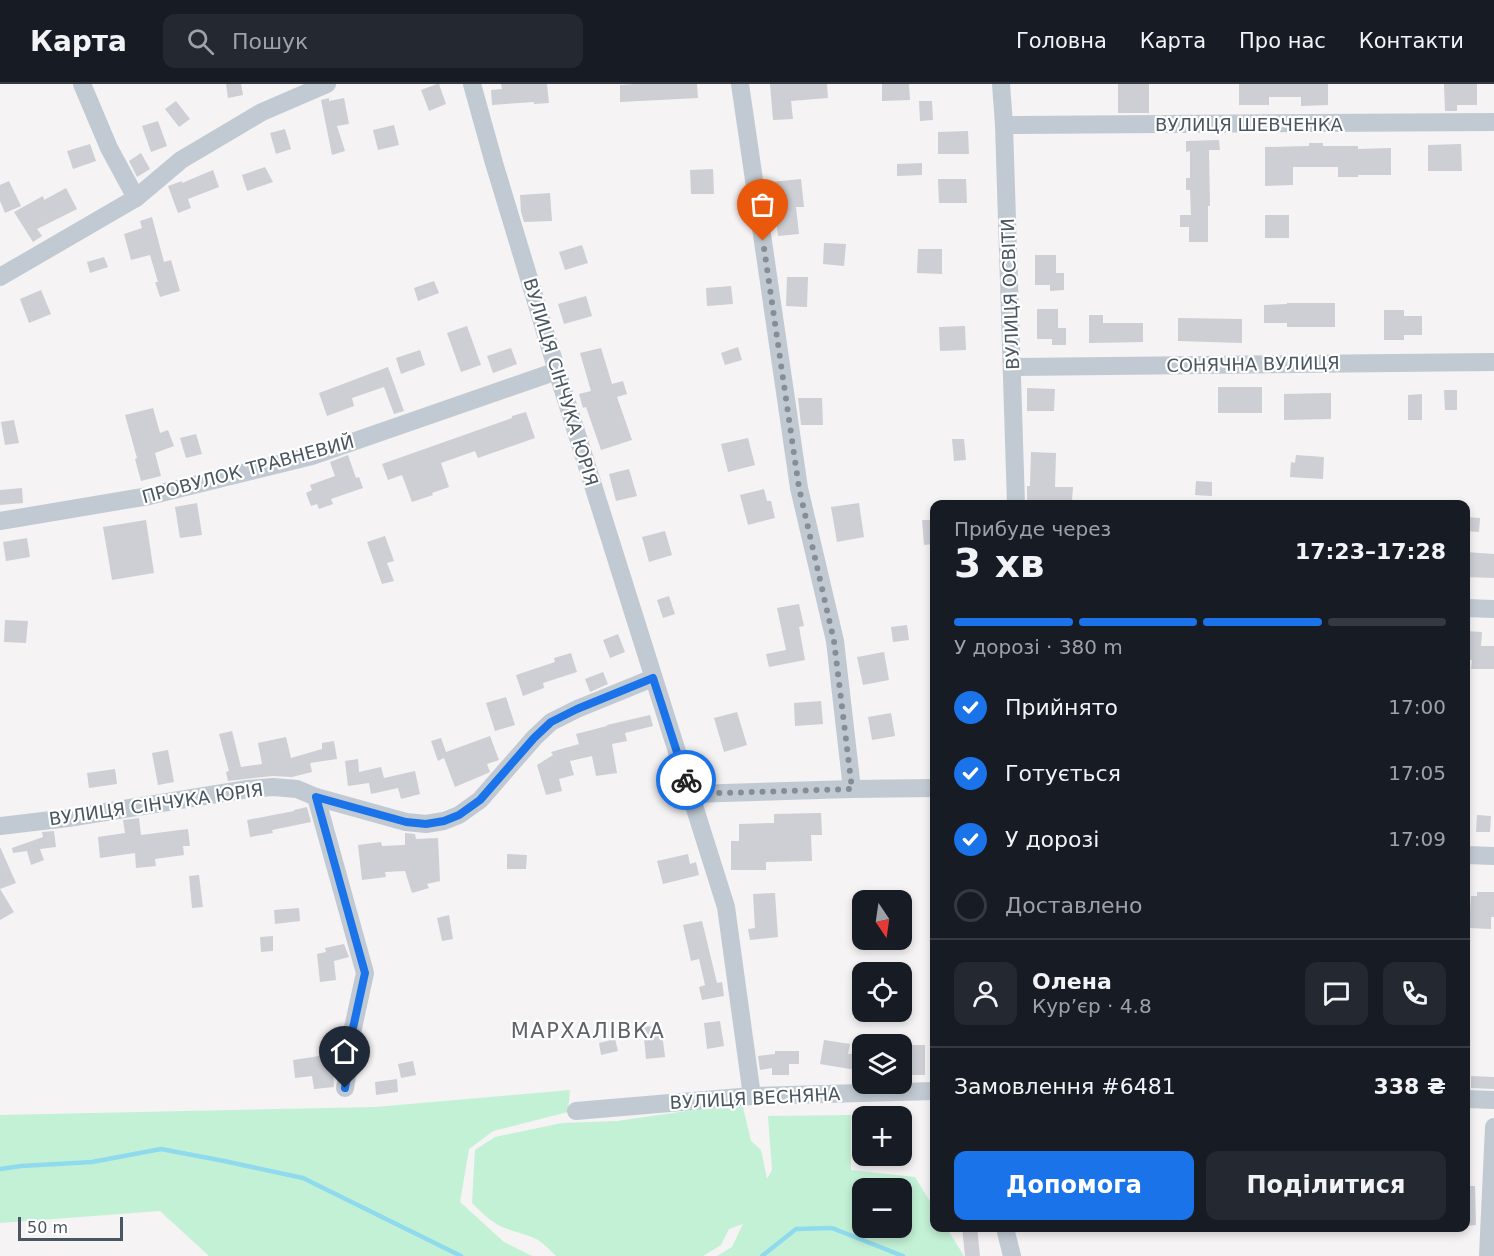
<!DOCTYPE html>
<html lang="uk">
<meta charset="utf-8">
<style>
:root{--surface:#171b24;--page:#242831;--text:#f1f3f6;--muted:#9ea1a6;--line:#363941;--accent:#1a73e8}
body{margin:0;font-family:"DejaVu Sans",sans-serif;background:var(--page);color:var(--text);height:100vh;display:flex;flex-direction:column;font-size:22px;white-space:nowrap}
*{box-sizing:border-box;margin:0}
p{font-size:20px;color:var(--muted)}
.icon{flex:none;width:33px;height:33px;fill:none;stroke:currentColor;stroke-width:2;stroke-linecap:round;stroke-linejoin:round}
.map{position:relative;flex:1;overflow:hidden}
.details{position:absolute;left:930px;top:416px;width:540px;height:732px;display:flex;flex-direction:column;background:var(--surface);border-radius:12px;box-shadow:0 3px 9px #0003}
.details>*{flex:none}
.needle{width:39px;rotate:167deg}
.buttons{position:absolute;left:852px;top:806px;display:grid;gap:12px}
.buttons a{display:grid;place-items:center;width:60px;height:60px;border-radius:12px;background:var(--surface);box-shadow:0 3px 9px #0003;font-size:30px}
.scale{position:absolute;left:18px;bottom:15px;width:105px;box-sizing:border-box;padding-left:6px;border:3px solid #4a5661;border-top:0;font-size:16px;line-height:21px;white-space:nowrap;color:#4a5661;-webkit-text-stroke:4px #fff;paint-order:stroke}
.pin{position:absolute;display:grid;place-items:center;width:51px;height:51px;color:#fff;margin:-62px -26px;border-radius:50% 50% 50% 0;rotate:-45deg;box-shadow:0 0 6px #0007}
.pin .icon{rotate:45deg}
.courier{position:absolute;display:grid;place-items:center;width:60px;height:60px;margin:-30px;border:4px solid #1a73e8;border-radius:50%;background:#fff;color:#222;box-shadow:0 2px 8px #0007}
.headline em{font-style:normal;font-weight:600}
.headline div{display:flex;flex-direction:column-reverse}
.headline{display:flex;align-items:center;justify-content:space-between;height:102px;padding:0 24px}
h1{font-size:39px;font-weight:600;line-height:45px}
.bar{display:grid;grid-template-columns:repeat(4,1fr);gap:9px 6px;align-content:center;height:72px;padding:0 24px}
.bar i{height:8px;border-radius:4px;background:var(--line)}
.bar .current{background:var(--accent)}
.bar p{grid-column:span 4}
.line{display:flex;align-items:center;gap:15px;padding:0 24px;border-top:2px solid var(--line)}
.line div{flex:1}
.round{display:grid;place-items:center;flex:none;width:63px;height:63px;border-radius:12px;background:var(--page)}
ol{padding:0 24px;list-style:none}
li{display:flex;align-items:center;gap:18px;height:66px}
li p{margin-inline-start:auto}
li .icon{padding:6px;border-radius:50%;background:var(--accent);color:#fff;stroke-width:4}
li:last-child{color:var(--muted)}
li i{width:33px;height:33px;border:3px solid var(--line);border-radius:50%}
.button{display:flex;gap:12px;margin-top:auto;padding:12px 24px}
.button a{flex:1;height:69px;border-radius:12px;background:var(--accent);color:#fff;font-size:24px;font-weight:600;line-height:69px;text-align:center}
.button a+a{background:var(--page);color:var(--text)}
header{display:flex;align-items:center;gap:36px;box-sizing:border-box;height:84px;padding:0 30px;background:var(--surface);border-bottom:2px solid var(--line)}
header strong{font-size:28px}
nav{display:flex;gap:33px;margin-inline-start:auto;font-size:21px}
.search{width:420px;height:54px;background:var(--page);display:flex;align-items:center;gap:15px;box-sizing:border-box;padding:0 21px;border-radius:12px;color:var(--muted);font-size:22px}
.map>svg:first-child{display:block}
.green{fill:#c3f1d5;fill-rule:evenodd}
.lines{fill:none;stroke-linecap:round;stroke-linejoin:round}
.stream{stroke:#90daee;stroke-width:4.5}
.building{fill:#cdcfd5}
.minor{stroke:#c1cad2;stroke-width:18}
.done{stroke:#868d94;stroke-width:6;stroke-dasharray:0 10.8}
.route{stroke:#1a73e8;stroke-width:8}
.labels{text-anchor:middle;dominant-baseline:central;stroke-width:4.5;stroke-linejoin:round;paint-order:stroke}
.street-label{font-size:18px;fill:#4a5661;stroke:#fff}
.quarter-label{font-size:21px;letter-spacing:1.5px;fill:#5f6368;stroke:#fff}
</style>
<header>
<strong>Карта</strong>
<div class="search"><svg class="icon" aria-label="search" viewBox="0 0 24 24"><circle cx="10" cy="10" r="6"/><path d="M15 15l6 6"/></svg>Пошук</div>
<nav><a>Головна</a><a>Карта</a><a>Про нас</a><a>Контакти</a></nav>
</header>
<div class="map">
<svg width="1494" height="1172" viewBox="0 0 1494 1172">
<rect width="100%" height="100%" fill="#f5f3f3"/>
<g class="green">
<path d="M570,1006L568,1028L493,1047L469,1065L460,1118L504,1158L532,1172H209L160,1127L0,1139V1031L375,1023Z"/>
<path d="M742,1019L751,1057L761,1066L767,1095L772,1086L768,1032L851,1031V1086L915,1093L934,1124V1143H946L964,1172H717L732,1163L743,1140L729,1145L721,1161L703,1172H556C548,1164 540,1155 529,1152C518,1148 508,1146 498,1141C488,1135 480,1127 472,1119L475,1066L495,1053L562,1039L617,1037ZM862,1104H902V1143H862Z"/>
</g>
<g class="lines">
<g class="stream">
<path d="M0,1085L21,1082L92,1078L161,1065L224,1077L303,1094L461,1172"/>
<path d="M762,1172L796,1145L832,1144L903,1172"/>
</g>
</g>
<g class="building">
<path d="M226,0H241L243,11L228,14Z"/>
<path d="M437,0H439L446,20L429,27L421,6Z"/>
<path d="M501,0H547L549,19L534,20V18L492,21L491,6L502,5Z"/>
<path d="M635,0H697L698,14L620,18V1Z"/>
<path d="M770,0H827L828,14L791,17L793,35L773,36Z"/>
<path d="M882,0H909L910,16L882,17Z"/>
<rect x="1118" y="0" width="31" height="29"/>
<path d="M1239,0H1328V21L1301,22V13H1269V21H1239Z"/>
<path d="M1444,0H1477V21H1457V27H1445Z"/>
<path d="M329,14V17L344,14L349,40L337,42L345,67L332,71L321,16Z"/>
<path d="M176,17L190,35L179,43L165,25Z"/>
<path d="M919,17H932L933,36L920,37Z"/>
<path d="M158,37L167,62L151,68L142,42Z"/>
<path d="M394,41L399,61L378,66L373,46Z"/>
<path d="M285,45L291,65L276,70L270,49Z"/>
<path d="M968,47L969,70H938V48Z"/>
<path d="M1219,56L1220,66H1209L1210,122H1208V158H1189V143H1180V131H1191L1190,106H1186V94H1190V67L1186,68V57Z"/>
<path d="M1309,59H1323V62H1358V65L1391,64V91H1358V93H1338V83H1293V101L1265,102V63L1309,62Z"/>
<path d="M90,60L96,77L73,85L67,67Z"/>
<path d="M1461,60L1462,87H1428V61Z"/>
<path d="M141,69L150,85L137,93L129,77Z"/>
<path d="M922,79V91L897,92V80Z"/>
<path d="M265,83L273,98L247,107L242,91Z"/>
<path d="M713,85L714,110H691L690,86Z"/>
<path d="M213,86L219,103L188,115L191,124L178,129L168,102L182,97V99Z"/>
<path d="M801,95L804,123H796L799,150L778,152L775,125H774L771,98Z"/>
<path d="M938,95H966L967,119H939Z"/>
<path d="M9,97L21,122L5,129L0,117V101Z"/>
<path d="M66,104L77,125L37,145L42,152L33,158L14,128L43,112L44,116Z"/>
<path d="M550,109L552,137L524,138L521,128L520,111Z"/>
<rect x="1265" y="131" width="24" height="23"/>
<path d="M152,133L164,178L171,176L180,207L160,213L155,198H158L150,171L131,176L124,150L142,144L140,137Z"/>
<path d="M824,159L846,160L844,182L823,180Z"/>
<path d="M582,161L588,179L565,186L559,168Z"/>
<path d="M918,165H942V190L917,189Z"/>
<path d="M1035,171H1056V189H1064V206L1050,207V201H1035Z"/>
<path d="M104,173L108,183L90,189L87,178Z"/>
<path d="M787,193H808L807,223L786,222Z"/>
<path d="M434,197L439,209L418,217L414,204Z"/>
<path d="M731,202L733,220L707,222L706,204Z"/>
<path d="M41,206L51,230L29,239L20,215Z"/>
<path d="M586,212L592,232L564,240L558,220Z"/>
<path d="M1287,219H1335V243H1287V239H1264V221L1287,220Z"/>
<path d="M1037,225H1058V244H1066V261H1052V255H1037Z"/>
<path d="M1384,226H1404V232H1422V251H1404V256H1384Z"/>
<path d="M1089,231H1103V239H1143V258L1089,259Z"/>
<path d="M1178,234L1242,235V259L1178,257Z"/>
<path d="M467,242L481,281L461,288L447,249Z"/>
<path d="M965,242L966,266L940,267L939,243Z"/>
<path d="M738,263L742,276L725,281L721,269Z"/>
<path d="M511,264L517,280L493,289L487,272Z"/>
<path d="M601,264L612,300L623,297L627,310L617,313L632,356L601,366L586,323L583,324L579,310L591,307L580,269Z"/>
<path d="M420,266L425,281L401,290L396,274Z"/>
<path d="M388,283L404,327L394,330L384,303L352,314L354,322L327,332L319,309Z"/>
<rect x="1218" y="303" width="44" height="26"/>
<path d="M1027,304L1055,305L1054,327H1027Z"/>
<path d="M1444,306H1457V326H1445Z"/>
<path d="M1331,309V335L1284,336V310Z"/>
<path d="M1422,310V336H1408V311Z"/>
<path d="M798,314H822L823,341H801Z"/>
<path d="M153,324L160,349L168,346L174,362L155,369L161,392L141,397L135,375L137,374L125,331Z"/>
<path d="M526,328L535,354L478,374L475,367L441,379L449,403L432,409L433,411L412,418L402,391L388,396L382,380L512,334V332Z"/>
<path d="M14,336L19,359L5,361L1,338Z"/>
<path d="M196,350L202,370L186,374L180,354Z"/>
<path d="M748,354L755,381L728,388L721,360Z"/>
<path d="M952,355H964L966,376L954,377Z"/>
<path d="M1031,368L1056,369L1055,403H1073L1072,417L1027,416V402H1030Z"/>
<path d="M348,371L356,394L359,393L363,404L331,415L333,420L319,425L317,420L311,422L306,409L312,406L310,401L335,392L330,378Z"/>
<path d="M1296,371L1324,373L1323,395L1290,393L1291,378L1295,379Z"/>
<path d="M629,385L637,412L616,417L609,390Z"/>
<path d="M1196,397L1212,398V412L1195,411Z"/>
<path d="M22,404L23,419L0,421V406Z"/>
<path d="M764,405L767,417H771L775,434L748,441L740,411Z"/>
<path d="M197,419L202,451L180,454L175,423Z"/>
<path d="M859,419L864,453L837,458L831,423Z"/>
<path d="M1466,433L1480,434L1479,448L1466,447Z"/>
<path d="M146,436L154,489L112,496L103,443Z"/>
<path d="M922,436H934V460L924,461Z"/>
<path d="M665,447L672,471L649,478L642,453Z"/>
<path d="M385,452L394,477L387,479L394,497L382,500L367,458Z"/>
<path d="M27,454L30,473L6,477L3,458Z"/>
<path d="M1466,468L1494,470V494L1466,493Z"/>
<path d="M669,512L675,530L663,534L657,516Z"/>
<path d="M799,520L804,542L799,543L805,576L769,583L766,570L786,566L777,524Z"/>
<path d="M5,536L28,537L26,559L4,558Z"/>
<path d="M907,541L909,556L893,558L891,543Z"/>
<path d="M1466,547L1482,548L1481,562H1494V585H1471L1472,576H1466Z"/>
<path d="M618,550L625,568L610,574L603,556Z"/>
<path d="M884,568L889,596L863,601L857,573Z"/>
<path d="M571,569L577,588L543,599L544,604L523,612L516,591L555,578L554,574Z"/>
<path d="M603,588L608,600L590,608L585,595Z"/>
<path d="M506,613L515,641L495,647L486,619Z"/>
<path d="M821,617L823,640L795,642L794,619Z"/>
<path d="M737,628L747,661L724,668L714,634Z"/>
<path d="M891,629L895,652L872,656L868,633Z"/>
<path d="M650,631L653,642L625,649L627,657L612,660L617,689L596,692L592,672L570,677L574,691L559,695L562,707L546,711L537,681L553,671L551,668L579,660L576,650L607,642V641Z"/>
<path d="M232,647L241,683L262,680L258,659L286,653L291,674L322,665V659L334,657L337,675L310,679L312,688L292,693L272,692L228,697L226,688L229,687L219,650Z"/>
<path d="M490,652L499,676L487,680L490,688L488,689L455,703L444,674L438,677L431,657L441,654L446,668Z"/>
<path d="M168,666L174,698L158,701L152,669Z"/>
<path d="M358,675L359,688L381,683L384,694L415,687L420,710L401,715L398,704L371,710L369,699L348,702L345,677Z"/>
<path d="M115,685L117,700L89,704L87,689Z"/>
<path d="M307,723L311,738L272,746L273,749L250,753L247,736L294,727V726Z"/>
<path d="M821,729L822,751H811L812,777L766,778V786H731V757H739V740L774,739V730Z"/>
<path d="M1477,731L1491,732L1490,748H1476Z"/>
<path d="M139,734L141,751L188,745L190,762H183L184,771L155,775L156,782L136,784L135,769L100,774L98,753L125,749L123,736Z"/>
<path d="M54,747L56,763L40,765L44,776L31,781L27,767L13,769L12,764L43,753L42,748Z"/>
<path d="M405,749L415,750L416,755L438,754L440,797L427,800L429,804L412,809L405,787L385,788L386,793L362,796L358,761L381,758L382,762L405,761Z"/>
<path d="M0,763L16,799L0,805L14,828L0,836Z"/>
<path d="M507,770L527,771L526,785H507Z"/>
<path d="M688,770L690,780L696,778L699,791L663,800L657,777Z"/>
<path d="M199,791L203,823L192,824L189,792Z"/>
<path d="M1477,808H1494V833H1491V845L1469,844L1471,812H1477Z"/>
<path d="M775,809L778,853L750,856L748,845L755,844L753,810Z"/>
<path d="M299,824L300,837L275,840L274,826Z"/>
<path d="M449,831L453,855L442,857L437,834Z"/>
<path d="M702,837L717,899L722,898L724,912L702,916L699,903L705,901L699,875L691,877L683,841Z"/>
<path d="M273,852V867L261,868L260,853Z"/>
<path d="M344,860L349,873L334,877L336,896L320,898L317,870L326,868L325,864Z"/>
<path d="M720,937L724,962L707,965L704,939Z"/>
<path d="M661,941L665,973L646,975L643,943Z"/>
<path d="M615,955L618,967L601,971L599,959Z"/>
<path d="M824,956L850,960L848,970L862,969V987L820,980Z"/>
<path d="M908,961H925V991H909Z"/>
<path d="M775,967H799V980H789V991H772V984L760,986L758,972L775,970Z"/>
<path d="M326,971L327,985L333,984L334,1003L314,1005L312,992L295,994L293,976Z"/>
<path d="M413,977L416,991L401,994L398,980Z"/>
<path d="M1471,992L1494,993V1005L1471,1004Z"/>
<path d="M397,995L398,1008L376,1011L375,998Z"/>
<path d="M1466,1102H1475L1476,1141L1466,1142Z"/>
<path d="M962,1143H977L980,1172H965Z"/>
</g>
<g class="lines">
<g class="minor">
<path d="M82,0L109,64L136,114"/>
<path d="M472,0L494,79L557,287L726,823L752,1012"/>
<path d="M740,0L799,404L835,557L852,705"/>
<path d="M1001,0L1004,41L1016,420"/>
<path d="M1004,41L1494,38"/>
<path d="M0,193L136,114L181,76L262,28L327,0"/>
<path d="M1013,283L1494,278"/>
<path d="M0,437L149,412L312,372L557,287"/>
<path d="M1466,524L1494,525"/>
<path d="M691,710L852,705L934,704"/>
<path d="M316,713L365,889L353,944L349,981L345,1004"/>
<path d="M0,742L68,734L248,705L273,703L297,705L316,713L406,738L426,740L444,737L459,731L480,716L534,654L551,638L577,625L653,594"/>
<path d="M1466,771L1494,772"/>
<path d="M1466,1015L1494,1016"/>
<path d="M576,1027L752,1012L934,1007"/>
<path d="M1007,1143L1006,1148L1012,1172"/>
<path d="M1488,1172L1494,1043"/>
</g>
</g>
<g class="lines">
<path class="done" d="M686,696L691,710L852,705L834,557L799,404L763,157"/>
<path class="route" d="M345,1004L349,981L353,944L365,889L316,713L406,738L426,740L444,737L459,731L480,716L534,654L551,638L577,625L653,594L686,696"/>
</g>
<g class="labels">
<g class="street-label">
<text x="1249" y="40">ВУЛИЦЯ ШЕВЧЕНКА</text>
<text transform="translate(1010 210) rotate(-92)">ВУЛИЦЯ ОСВІТИ</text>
<text transform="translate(1253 280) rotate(-1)">СОНЯЧНА ВУЛИЦЯ</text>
<text transform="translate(561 298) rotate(73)">ВУЛИЦЯ СІНЧУКА ЮРІЯ</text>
<text transform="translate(248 385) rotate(-15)">ПРОВУЛОК ТРАВНЕВИЙ</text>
<text transform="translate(156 720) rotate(-8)">ВУЛИЦЯ СІНЧУКА ЮРІЯ</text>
<text transform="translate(755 1014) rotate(-3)">ВУЛИЦЯ ВЕСНЯНА</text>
</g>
<g class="quarter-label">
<text x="588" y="947">МАРХАЛІВКА</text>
</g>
</g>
</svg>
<div class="buttons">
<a><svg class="needle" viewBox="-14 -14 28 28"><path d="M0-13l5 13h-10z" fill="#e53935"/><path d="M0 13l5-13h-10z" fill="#9ea1a6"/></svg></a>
<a><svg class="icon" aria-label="locate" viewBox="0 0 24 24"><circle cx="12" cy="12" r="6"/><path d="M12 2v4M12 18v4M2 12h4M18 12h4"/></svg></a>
<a><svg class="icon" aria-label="layers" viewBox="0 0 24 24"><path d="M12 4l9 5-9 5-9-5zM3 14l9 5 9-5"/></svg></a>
<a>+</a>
<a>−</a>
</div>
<div class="scale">50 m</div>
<div class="pin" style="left:763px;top:157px;background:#ea580c"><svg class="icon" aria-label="bag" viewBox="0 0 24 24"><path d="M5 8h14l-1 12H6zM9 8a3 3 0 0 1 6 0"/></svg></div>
<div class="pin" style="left:345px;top:1004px;background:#1f2937"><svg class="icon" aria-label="home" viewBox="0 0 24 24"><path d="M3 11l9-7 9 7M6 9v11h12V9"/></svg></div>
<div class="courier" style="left:686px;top:696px"><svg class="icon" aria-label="bike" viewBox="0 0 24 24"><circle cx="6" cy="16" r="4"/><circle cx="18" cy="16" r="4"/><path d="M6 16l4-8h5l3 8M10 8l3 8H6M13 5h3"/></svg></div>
<section class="details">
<div class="headline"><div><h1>3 хв</h1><p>Прибуде через</p></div><em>17:23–17:28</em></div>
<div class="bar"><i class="current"></i><i class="current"></i><i class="current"></i><i></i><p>У дорозі · 380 m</p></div>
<ol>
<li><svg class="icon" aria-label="check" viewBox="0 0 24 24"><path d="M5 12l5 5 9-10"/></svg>Прийнято<p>17:00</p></li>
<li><svg class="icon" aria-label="check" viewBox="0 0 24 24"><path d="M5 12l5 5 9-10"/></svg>Готується<p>17:05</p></li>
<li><svg class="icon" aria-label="check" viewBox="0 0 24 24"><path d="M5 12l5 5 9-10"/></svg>У дорозі<p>17:09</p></li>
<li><i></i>Доставлено</li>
</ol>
<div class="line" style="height:108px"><a class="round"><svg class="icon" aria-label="person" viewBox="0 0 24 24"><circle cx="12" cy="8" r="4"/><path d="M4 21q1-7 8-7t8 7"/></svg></a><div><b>Олена</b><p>Кур’єр · 4.8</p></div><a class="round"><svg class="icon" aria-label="chat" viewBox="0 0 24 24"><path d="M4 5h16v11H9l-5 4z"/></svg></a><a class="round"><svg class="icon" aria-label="phone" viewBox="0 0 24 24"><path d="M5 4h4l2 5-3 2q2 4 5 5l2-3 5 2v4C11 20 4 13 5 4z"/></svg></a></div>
<div class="line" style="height:78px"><div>Замовлення #6481</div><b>338 ₴</b></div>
<div class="button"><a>Допомога</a><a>Поділитися</a></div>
</section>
</div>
